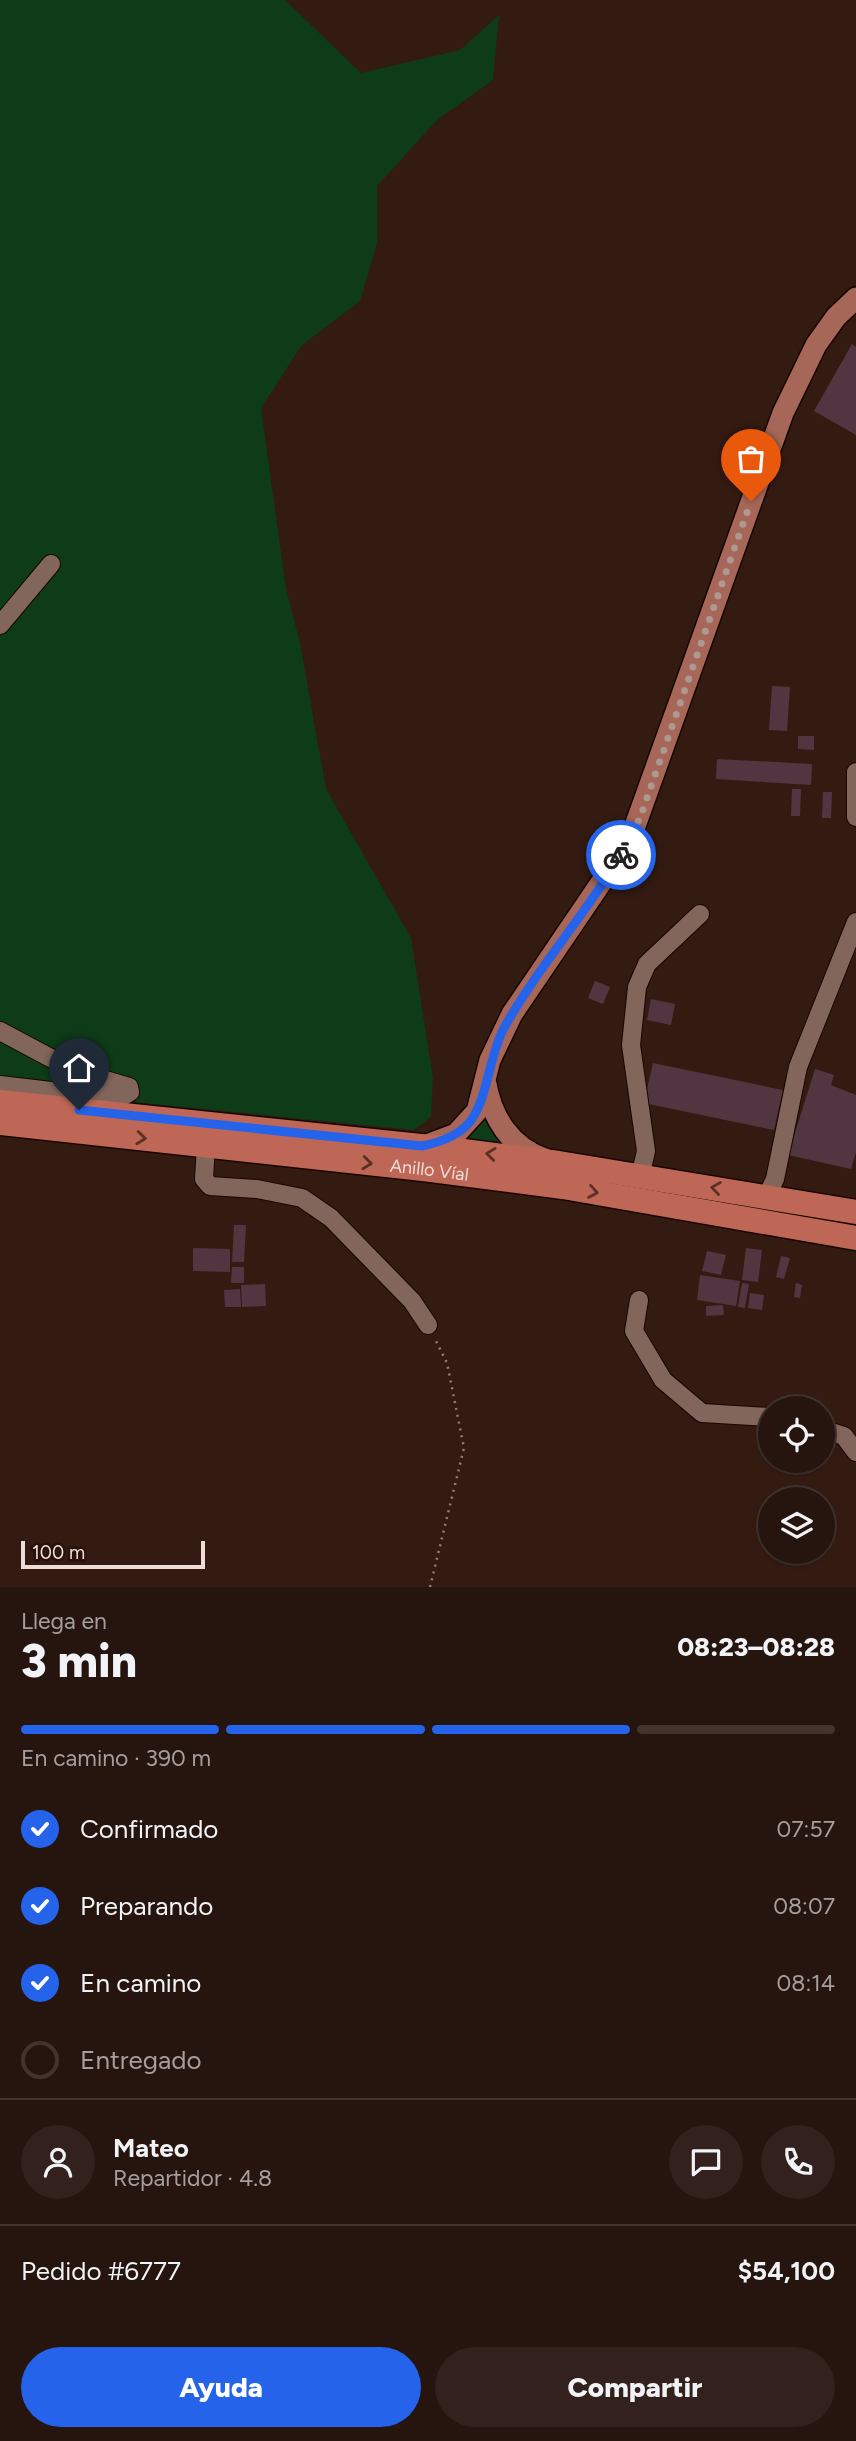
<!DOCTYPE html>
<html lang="es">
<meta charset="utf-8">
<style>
:root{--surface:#26140e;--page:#32211c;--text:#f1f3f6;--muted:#a49e9e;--line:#42332e;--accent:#2563eb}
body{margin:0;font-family:Figtree,sans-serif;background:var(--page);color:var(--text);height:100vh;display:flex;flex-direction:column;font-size:26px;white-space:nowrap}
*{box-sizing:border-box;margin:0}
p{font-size:23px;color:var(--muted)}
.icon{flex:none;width:38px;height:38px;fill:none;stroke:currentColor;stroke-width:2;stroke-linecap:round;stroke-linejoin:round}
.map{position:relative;height:1587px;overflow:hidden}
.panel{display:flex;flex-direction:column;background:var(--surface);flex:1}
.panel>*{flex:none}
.buttons{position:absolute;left:758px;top:1396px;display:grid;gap:14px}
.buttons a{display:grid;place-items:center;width:77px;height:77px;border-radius:50%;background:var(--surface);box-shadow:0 2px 5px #0004,0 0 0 2px var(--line);font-size:35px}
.scale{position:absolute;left:21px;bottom:18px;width:184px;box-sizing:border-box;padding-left:7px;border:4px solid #eeddd7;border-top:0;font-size:19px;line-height:24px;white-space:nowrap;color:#eeddd7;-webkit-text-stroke:5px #281209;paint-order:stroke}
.pin{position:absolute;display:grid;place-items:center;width:60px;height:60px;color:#fff;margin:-72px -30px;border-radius:50% 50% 50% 0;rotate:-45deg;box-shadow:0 0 7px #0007}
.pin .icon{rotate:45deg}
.courier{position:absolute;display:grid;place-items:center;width:70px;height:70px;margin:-35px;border:5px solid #2563eb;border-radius:50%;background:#fff;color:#222;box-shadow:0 2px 9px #0007}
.overview em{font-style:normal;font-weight:800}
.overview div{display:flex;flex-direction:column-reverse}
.overview{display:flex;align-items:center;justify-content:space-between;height:119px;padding:0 21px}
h1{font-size:46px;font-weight:800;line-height:52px}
.bar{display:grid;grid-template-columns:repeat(4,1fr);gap:10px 7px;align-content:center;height:84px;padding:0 21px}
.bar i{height:9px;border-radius:5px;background:var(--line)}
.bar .current{background:var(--accent)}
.bar p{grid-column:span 4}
.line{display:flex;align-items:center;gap:18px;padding:0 21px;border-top:2px solid var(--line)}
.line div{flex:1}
.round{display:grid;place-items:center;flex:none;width:74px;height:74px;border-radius:37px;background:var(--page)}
ol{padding:0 21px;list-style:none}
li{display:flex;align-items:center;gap:21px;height:77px}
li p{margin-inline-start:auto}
li .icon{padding:7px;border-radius:50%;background:var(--accent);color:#fff;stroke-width:4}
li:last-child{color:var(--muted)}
li i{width:38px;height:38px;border:4px solid var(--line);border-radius:50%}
.button{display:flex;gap:14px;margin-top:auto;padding:14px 21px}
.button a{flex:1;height:80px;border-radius:42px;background:var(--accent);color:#fff;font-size:28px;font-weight:800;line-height:80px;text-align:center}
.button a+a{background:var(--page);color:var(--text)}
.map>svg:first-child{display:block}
.green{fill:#0e3b18}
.building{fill:#513641}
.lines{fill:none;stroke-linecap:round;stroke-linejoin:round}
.minor-casing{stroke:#190501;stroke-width:20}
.major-casing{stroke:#190501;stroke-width:24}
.highway-casing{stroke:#190501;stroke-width:27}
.path{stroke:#917d75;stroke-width:2.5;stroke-dasharray:2 5;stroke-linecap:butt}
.minor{stroke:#83665b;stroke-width:18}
.major{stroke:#a76758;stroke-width:21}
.highway{stroke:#bf6756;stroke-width:24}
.oneway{stroke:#5d3024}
.done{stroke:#ad9992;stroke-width:7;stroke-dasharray:0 12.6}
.route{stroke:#2563eb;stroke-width:9}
.labels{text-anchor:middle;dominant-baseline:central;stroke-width:5;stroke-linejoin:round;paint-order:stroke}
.street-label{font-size:18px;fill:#eeddd7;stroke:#281209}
</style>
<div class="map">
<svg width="856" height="1587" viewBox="0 0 856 1587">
<rect width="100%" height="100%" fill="#331b12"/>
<g class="green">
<path d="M0,0H285L361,73L460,50L499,15L493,80L437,120L377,186V243L360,301L301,346L261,408L286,589L300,643L326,789L411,938L433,1078L431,1117L414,1130L0,1089Z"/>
<path d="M485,1109L528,1154L451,1142Z"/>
</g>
<g class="building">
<path d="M852,344L856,347V435L814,411Z"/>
<path d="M772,686L790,687L787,731L769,730Z"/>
<path d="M798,736H814V750L798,749Z"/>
<path d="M717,759L812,764L811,785L716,779Z"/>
<path d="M792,789H801L800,816H791Z"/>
<path d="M823,792H832L831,818H822Z"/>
<path d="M595,981L610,987L603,1004L588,998Z"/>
<path d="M651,999L675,1004L671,1025L647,1020Z"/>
<path d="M653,1063L783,1090L774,1130L644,1103Z"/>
<path d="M815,1069L834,1075L831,1085L856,1095V1152L851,1169L788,1155Z"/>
<path d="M234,1225H246L244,1262H232Z"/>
<path d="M193,1248L230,1249V1272L193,1271Z"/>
<path d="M746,1248L762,1250L758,1282L742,1280Z"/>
<path d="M707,1251L726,1255L721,1275L702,1271Z"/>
<path d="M781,1256L790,1258L784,1279L776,1277Z"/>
<path d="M232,1267H244V1283H231Z"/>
<path d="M700,1275L740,1281L736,1306L697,1300Z"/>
<path d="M742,1283L749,1284L745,1308L738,1307Z"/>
<path d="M796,1283L802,1285L800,1298L794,1297Z"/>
<path d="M265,1284L266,1306L242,1307L241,1285Z"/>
<path d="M240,1289L241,1307H225L224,1290Z"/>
<path d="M750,1293L764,1295L762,1310L748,1308Z"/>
<path d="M723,1305L724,1315L706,1316V1306Z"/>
</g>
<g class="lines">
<g class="minor-casing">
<g id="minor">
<path d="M0,625L51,564"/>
<path d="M856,772V817"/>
<path d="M0,1031L75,1071L129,1087L130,1092L119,1099L0,1085"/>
<path d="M206,1145L204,1179L210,1186L257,1189L302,1198L331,1218L412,1301L428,1325"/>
<path d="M640,1177L646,1151L631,1045L637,987L647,964L700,914"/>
<path d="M767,1196L775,1179L798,1067L856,922"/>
<path d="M639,1300L634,1331L663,1380L702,1413L770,1417"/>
<path d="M822,1429L844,1436L856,1452"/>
</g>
</g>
<g class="major-casing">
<g id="major">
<path d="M486,1084C492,1118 511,1148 545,1159"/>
<path d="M424,1146L456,1134L477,1111L490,1060L512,1014L630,840L783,413L816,345L836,317L856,298"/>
</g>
</g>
<g class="highway-casing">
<g id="highway">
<path d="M0,1102L440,1148L559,1163L856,1212"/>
<path id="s1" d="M0,1123L423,1169L563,1187L856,1238"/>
</g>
</g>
<path class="path" d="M430,1587L464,1448L447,1363L434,1337"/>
<use href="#minor" class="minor"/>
<use href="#major" class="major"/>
<use href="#highway" class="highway"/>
</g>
<defs><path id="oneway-chevron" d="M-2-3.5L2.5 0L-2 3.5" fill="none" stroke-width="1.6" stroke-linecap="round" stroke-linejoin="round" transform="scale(1.75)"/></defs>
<g class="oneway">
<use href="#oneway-chevron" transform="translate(141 1138) rotate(6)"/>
<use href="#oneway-chevron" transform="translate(491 1154) rotate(-173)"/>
<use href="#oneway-chevron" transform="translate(367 1163) rotate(6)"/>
<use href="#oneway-chevron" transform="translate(716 1188) rotate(-172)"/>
<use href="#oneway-chevron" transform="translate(593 1192) rotate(10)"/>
</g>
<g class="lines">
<path class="done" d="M621,855L640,818L751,501"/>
<path class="route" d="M79,1110L422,1146C440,1142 456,1137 469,1123C488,1100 488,1058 504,1028C538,967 585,915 621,855"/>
</g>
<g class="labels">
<g class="street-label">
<text stroke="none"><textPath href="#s1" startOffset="432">Anillo Víal</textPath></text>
</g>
</g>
</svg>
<div class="buttons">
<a><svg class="icon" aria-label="locate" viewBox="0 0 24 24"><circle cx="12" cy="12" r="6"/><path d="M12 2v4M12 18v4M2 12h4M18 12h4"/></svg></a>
<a><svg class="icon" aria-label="layers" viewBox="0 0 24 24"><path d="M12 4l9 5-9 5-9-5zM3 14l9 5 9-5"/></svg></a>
</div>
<div class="scale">100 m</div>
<div class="pin" style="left:751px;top:501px;background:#ea580c"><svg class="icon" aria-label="bag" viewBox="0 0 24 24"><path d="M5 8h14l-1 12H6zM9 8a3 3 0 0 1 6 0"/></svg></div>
<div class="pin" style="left:79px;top:1110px;background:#1f2937"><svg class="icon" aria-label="home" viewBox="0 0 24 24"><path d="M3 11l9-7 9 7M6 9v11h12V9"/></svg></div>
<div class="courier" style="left:621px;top:855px"><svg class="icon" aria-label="bike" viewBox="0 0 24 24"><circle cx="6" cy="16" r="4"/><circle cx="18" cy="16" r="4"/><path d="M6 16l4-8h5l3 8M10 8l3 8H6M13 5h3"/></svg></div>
</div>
<section class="panel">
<div class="overview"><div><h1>3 min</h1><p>Llega en</p></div><em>08:23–08:28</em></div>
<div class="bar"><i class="current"></i><i class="current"></i><i class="current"></i><i></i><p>En camino · 390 m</p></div>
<ol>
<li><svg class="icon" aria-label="check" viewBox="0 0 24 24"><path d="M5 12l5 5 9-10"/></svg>Confirmado<p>07:57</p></li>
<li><svg class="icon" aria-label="check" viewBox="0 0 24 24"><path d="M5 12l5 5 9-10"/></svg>Preparando<p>08:07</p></li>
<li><svg class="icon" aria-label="check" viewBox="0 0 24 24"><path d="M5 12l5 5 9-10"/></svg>En camino<p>08:14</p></li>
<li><i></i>Entregado</li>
</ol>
<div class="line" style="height:126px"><a class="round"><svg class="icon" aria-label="person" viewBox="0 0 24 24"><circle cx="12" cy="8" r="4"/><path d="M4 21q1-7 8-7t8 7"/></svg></a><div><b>Mateo</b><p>Repartidor · 4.8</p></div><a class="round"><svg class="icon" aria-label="chat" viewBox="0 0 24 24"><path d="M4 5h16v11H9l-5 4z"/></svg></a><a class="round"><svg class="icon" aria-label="phone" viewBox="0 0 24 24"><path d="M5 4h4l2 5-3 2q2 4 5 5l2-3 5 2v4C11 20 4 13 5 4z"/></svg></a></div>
<div class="line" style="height:91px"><div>Pedido #6777</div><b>$54,100</b></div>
<div class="button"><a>Ayuda</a><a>Compartir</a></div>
</section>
